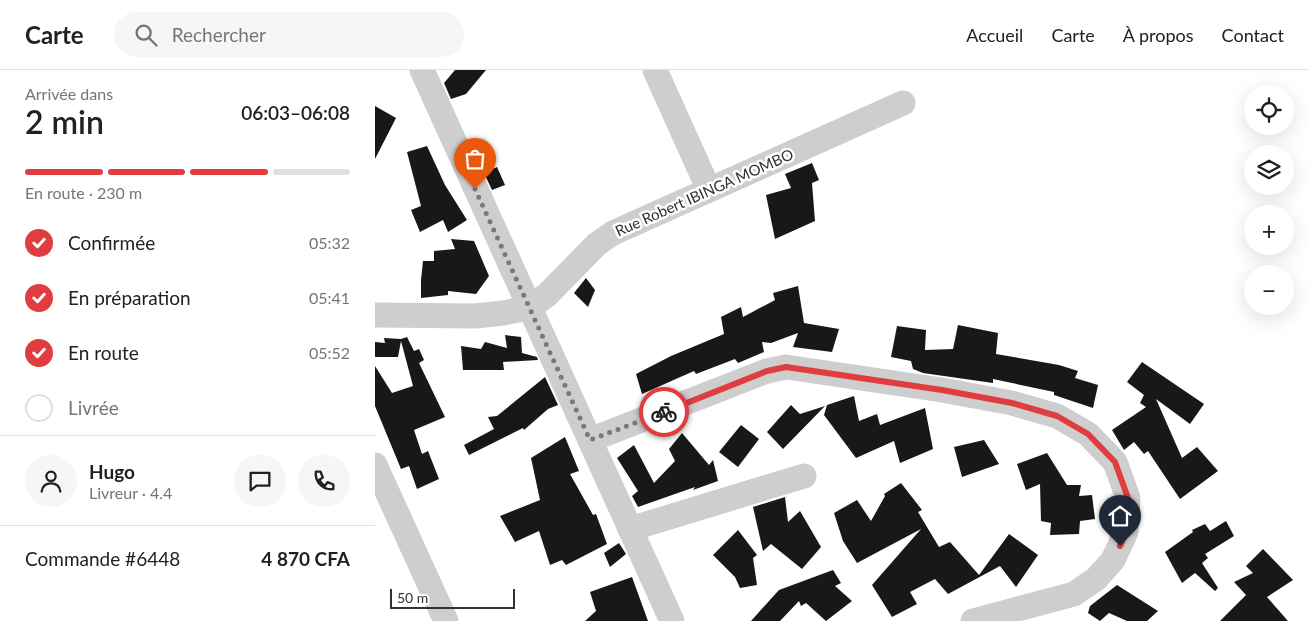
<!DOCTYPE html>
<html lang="fr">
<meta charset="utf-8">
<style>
:root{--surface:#fff;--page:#f6f6f6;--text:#202124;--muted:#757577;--line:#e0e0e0;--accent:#df3d40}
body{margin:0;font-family:Lato,sans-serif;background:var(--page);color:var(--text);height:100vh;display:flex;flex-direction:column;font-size:19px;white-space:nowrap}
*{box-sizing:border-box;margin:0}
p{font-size:16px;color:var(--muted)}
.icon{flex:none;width:28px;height:28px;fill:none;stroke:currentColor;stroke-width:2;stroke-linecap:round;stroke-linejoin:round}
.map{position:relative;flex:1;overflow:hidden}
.drawer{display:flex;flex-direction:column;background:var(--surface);width:375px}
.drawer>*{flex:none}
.buttons{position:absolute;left:869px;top:15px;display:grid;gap:10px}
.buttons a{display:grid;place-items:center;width:50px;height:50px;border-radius:50%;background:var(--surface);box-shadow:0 5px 20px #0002;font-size:25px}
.scale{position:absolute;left:15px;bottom:12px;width:125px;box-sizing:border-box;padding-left:5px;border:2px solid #313131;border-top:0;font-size:14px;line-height:18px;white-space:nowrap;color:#313131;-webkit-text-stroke:4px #fff;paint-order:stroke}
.pin{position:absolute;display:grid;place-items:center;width:42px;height:42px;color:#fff;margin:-51px -21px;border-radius:50% 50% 50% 0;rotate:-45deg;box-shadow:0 0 5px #0007}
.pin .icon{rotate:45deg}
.courier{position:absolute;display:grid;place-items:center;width:50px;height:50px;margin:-25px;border:4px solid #df3d40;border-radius:50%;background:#fff;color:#222;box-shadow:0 1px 6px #0007}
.headline em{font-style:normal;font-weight:600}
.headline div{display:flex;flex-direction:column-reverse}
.headline{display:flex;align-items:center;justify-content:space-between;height:85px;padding:0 25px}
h1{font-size:32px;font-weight:600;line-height:38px}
.bar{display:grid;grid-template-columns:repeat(4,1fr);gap:8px 5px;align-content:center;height:60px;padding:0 25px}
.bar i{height:6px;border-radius:4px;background:var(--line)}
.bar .selected{background:var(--accent)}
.bar p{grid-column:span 4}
.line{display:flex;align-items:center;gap:12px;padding:0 25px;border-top:1px solid var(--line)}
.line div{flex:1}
.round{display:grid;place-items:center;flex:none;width:52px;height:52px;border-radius:26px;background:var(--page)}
ol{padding:0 25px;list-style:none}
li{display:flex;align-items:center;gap:15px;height:55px}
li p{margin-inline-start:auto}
li .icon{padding:5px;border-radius:50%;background:var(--accent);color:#fff;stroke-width:4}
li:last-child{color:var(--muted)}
li i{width:28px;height:28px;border:2px solid var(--line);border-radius:50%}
header{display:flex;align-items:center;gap:30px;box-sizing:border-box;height:70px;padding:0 25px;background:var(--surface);border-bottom:1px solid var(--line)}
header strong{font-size:24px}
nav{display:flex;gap:28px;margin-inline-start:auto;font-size:18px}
.search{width:350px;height:45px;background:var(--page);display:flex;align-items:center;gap:12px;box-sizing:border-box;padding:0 18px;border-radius:28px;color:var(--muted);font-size:19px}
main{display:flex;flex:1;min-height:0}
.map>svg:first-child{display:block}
.building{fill:#181818}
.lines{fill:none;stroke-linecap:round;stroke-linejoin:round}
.minor{stroke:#cecece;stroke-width:25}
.done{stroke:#797979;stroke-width:5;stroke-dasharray:0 9}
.route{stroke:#df3d40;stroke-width:6}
.labels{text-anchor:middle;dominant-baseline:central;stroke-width:5;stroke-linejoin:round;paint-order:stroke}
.street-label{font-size:15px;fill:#313131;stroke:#fff}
</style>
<header>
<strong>Carte</strong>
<div class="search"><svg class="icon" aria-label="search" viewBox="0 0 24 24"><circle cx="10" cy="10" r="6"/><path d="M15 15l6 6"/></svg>Rechercher</div>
<nav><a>Accueil</a><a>Carte</a><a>À propos</a><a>Contact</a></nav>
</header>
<main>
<section class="drawer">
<div class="headline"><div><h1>2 min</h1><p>Arrivée dans</p></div><em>06:03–06:08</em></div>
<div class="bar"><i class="selected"></i><i class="selected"></i><i class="selected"></i><i></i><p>En route · 230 m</p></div>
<ol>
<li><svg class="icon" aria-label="check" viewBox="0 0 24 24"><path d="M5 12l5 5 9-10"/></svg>Confirmée<p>05:32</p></li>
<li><svg class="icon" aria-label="check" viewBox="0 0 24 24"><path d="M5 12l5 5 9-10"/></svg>En préparation<p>05:41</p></li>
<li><svg class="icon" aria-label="check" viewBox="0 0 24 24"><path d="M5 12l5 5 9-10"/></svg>En route<p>05:52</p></li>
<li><i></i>Livrée</li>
</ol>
<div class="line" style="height:90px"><a class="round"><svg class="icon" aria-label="person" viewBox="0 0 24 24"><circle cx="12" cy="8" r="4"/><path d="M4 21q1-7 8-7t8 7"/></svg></a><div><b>Hugo</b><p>Livreur · 4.4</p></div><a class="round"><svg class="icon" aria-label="chat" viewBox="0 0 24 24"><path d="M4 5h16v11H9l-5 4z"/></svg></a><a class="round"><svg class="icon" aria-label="phone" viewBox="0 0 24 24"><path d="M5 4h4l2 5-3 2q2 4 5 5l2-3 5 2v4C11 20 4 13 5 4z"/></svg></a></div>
<div class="line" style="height:65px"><div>Commande #6448</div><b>4 870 CFA</b></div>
</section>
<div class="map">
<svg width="934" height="551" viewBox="0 0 934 551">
<rect width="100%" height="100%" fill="#fff"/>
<g class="building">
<path d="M80,0H111L91,24L76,29L69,13Z"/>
<path d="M0,36L21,48L0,89Z"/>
<path d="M52,76L70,115L92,150L73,162L68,150L45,162L36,140L46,136L32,82Z"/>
<path d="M437,93L444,110L437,113L440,151L400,169L391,125L416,118L410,104Z"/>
<path d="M122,97L130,115L117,120L109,103Z"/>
<path d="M76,169L99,171L114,206L101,224L73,221V225L46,228V210L48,191H59V181L80,179Z"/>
<path d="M211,208L220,220L213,237L199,223Z"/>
<path d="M423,216L429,253L464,259L457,282L418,277L423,263L396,273L387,272L389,282L363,293L360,289L321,304L319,301L267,324L261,304L296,286L349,264L346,247L366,237L368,247L400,230L398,223Z"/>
<path d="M583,255L623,263L621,284L684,295L703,301L700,308L723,315L718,338L679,325V322L618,309V313L548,303L538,299L536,291L516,287L522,256L551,260L550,280L578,279Z"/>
<path d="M130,265L146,267L147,283L162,287L163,290L128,292L129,300H88L86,276L106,279L110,272L132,278Z"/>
<path d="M32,267L39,281L44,279L49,290L44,293L70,347L39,360L47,384L53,381L64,409L42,419L34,396L26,399L0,336V296L17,323L38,316L26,271L23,287H0V272L10,273L9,268L26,269Z"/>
<path d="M767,292L829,334L815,354L781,329L807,388L822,377L843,401L805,429L773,381L769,384L759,372L749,380L737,360L771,337L765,333L769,325L752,312Z"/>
<path d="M170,307L183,335L173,339L149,360L148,358L94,385L89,375L119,359L113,347L122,346Z"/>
<path d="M479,326L484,351L502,344L505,355L550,338L558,379L525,393L519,371L481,388L449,345L452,335Z"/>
<path d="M416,335L425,344L450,336L408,379L392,362Z"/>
<path d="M366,355L384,369L363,397L344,382Z"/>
<path d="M307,363L334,395L338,390L343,411L318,420L320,417L263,437L257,426L263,421L242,388L259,375L279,413L300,391L294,379Z"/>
<path d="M190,367L204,401L195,404L218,445L221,444L232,474L191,495L187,490L175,495L164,461L140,472L125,446L165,430L156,388Z"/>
<path d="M609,370L624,394L587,407L579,377Z"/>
<path d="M672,383L692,415H706L704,426L717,425L720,449L705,451L704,464L675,465L676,453L666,451L665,414L651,420L642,394Z"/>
<path d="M526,413L547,440L543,442L564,477L575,472L604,505L634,464L663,485L641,517L625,496L573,524L560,509L535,522L542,534L517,547L497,515L546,459L482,493L468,471L459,443L482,430L496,451L510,426L509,424Z"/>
<path d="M410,427L413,452L425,441L446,477L427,499L396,474L388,481L378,437Z"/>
<path d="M851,451L859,466L830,484L833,488L827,493L843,518L840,521L820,503L807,513L790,482L818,462L817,460L830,454L835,461Z"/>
<path d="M363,460L382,485L378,488L382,515L365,518L360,507L338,485Z"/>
<path d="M244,473L251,484L235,497L229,483Z"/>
<path d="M888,479L918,510L892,527L913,551H845L871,525L859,512L878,503L871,496Z"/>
<path d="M458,500L466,513L460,516L477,531L451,551L431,533L426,536L424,531L405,551H376L404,520Z"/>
<path d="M257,507L273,551H210L221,541L215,522Z"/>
<path d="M742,515L783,541L772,551H752L734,543L725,551L713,543L715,536Z"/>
</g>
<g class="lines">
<g class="minor">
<path d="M47,0L297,551"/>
<path d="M280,0L334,120"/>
<path d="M0,245L100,246L128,243L154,238L172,225L222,174L238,163L528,33"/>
<path d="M215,370L392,301L411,297L567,320L637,333L682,346L713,364L740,392L753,428L751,462L738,490L721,509L699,524L598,551"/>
<path d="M0,395L71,551"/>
<path d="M255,459L429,406"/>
</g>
</g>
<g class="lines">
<path class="done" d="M100,119L215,370L289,342"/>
<path class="route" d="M289,342L392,301L411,297L567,320L637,333L682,346L713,364L740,392L753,428L751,462L745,476"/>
</g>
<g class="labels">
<g class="street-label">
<text transform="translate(329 122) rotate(-24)">Rue Robert IBINGA MOMBO</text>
</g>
</g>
</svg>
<div class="buttons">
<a><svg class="icon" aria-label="locate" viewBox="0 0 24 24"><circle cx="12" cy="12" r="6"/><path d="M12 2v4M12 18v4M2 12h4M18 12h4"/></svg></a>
<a><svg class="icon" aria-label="layers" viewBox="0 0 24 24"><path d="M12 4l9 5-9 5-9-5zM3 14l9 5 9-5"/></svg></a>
<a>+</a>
<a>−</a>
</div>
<div class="scale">50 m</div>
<div class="pin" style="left:100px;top:119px;background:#ea580c"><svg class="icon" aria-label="bag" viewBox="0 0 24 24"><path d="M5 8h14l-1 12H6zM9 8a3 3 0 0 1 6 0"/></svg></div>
<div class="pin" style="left:745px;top:476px;background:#1f2937"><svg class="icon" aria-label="home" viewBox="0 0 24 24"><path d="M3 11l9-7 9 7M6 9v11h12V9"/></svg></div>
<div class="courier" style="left:289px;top:342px"><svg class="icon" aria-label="bike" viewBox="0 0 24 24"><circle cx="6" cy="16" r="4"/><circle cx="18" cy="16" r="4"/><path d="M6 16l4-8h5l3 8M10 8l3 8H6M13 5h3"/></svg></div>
</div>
</main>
